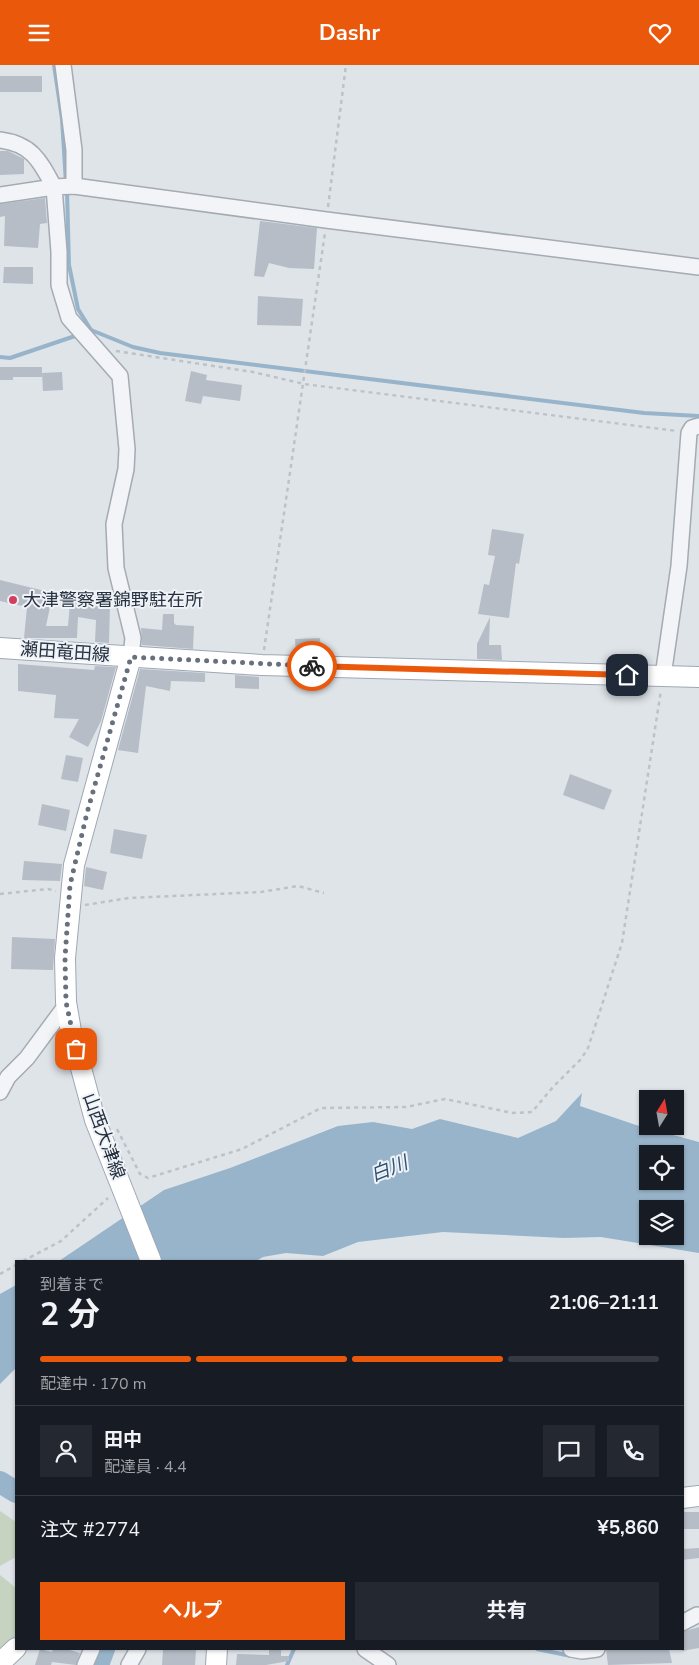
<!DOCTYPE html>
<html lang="ja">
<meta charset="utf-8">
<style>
:root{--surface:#171b24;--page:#242831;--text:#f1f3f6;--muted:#9ea1a6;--line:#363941;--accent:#ea580c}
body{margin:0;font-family:"Nunito Sans","Noto Sans JP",sans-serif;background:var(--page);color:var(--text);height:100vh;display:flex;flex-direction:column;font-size:19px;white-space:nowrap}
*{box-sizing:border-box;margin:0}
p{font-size:16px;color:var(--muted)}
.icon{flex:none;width:28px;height:28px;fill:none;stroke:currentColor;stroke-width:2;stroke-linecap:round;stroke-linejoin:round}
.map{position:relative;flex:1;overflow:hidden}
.sheet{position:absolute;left:15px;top:1195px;width:669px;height:390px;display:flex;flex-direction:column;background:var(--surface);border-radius:0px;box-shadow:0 1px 4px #0004}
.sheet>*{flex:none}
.needle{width:32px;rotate:11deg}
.controls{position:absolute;left:639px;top:1025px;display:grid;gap:10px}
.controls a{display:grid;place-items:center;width:45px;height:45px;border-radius:0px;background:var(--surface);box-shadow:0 1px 4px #0004;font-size:25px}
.pin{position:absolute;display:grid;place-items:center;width:42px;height:42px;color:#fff;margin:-21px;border-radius:10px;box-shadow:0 2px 8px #0006}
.courier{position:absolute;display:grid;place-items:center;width:50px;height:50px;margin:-25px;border:4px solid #ea580c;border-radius:50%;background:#fff;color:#222;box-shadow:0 1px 6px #0007}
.headline em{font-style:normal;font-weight:700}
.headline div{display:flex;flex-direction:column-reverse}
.headline{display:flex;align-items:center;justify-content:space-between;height:85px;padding:0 25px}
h1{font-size:32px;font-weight:700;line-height:38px}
.bar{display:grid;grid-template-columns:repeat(4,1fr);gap:8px 5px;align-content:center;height:60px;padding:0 25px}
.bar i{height:6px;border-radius:4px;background:var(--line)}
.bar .active{background:var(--accent)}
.bar p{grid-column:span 4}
.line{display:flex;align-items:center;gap:12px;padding:0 25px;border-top:1px solid var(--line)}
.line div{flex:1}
.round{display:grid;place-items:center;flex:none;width:52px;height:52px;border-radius:0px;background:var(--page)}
.primary-button{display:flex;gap:10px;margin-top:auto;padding:10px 25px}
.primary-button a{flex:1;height:58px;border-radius:0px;background:var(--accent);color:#fff;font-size:20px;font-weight:700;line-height:58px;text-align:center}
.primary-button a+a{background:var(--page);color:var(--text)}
header{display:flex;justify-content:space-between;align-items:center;height:65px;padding:0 25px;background:var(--accent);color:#fff;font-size:22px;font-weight:700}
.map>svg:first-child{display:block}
.green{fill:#c6d3c0}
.water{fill:#98b4cb;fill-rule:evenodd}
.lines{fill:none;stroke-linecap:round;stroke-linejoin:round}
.stream{stroke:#98b4cb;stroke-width:4}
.river{stroke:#98b4cb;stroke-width:22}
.building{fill:#b6bdc6}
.minor-casing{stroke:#a4abb3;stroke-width:18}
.major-casing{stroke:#9ea8b5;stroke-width:22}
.path{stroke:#bdc2c8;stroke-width:2.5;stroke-dasharray:4 4;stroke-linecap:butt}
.minor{stroke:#f2f4f7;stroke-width:15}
.major{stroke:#fff;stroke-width:20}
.done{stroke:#67707c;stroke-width:5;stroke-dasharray:0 9}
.route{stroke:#ea580c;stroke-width:6}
.poi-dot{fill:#d43e5d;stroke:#eff2f6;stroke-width:2}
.labels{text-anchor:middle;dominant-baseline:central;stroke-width:4;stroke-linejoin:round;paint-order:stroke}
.poi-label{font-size:18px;fill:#273241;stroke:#eff2f6;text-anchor:start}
.street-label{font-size:18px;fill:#273241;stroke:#eff2f6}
.water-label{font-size:19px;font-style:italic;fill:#2f5376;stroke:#eff2f6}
</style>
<header><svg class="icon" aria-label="menu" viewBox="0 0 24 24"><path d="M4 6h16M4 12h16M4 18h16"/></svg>Dashr<svg class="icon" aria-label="heart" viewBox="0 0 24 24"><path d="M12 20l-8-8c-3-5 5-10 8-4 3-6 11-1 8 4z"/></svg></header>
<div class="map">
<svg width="699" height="1600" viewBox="0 0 699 1600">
<rect width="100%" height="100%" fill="#dfe4e9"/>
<g class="green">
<path d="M0,1446L16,1457V1492L0,1501Z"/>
<path d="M0,1510L16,1523V1572L0,1585Z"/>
</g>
<g class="water">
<path d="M582,1028L580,1041L636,1060L699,1077V1188L601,1172L564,1173L443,1167L358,1177L323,1191L286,1188L263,1192L256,1196H59L164,1125L230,1103L338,1061L373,1057L412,1064L440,1054L518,1073L556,1056ZM648,1089H675V1116H648ZM648,1144H675V1171H648Z"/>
<path d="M16,1220V1303L0,1319V1229Z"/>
</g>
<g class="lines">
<g class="stream">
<path d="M54,0L62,54L66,118"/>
<path d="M67,125L69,200L78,244L91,265"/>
<path d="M87,267L91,265L133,282L160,288L644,348L699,351"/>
<path d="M0,292L10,293L78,270"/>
<path d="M537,1584L571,1591"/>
<path d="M287,1600L294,1584"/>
</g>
<g class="river">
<path d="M0,1417L16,1427"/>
<path d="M98,1600L104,1584"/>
</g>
</g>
<g class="building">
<rect x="0" y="11" width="42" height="16"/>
<path d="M0,86H8L24,94V109L0,110Z"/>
<path d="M45,133L47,158L40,159L38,183L4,181L5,151L0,152V139Z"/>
<path d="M260,156L317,163L314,204L289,203L269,198L264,212L254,211Z"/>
<path d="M4,202H33V219L3,218Z"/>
<path d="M258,231L303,234L301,261L257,260Z"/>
<path d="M0,302H42V312H13V315H0Z"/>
<path d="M191,306L207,310L206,315L242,320L240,336L203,331L201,339L185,336Z"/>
<path d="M62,307L63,325L43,326L42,308Z"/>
<path d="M492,464L524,469L519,499L516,498L509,553L478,549L484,519L489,520L495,491L488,490Z"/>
<path d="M0,515L53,528L46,561H68L71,526L79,527V533L93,534V538L110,539L109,578L95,577L96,555L78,552L77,573H24L27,542L0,536Z"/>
<path d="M163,549H174V558L176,560L194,561L193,584L142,580L141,563L162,565Z"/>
<path d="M490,552L489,580H501L502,595L477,594V579Z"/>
<path d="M320,573L321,589H296L295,574Z"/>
<path d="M18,599L94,605L95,601L116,602L101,656L88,682L69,672L79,654L54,653L56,630L18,626Z"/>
<path d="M140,604L205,608V617L171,616L170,626L146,621L138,688L118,685Z"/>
<path d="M235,610L259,612V624L235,623Z"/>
<path d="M66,690L83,693L78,717L61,714Z"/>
<path d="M570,709L612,725L604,745L563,730Z"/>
<path d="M42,739L70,745L66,766L38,760Z"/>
<path d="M114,764L147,770L142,794L110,788Z"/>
<path d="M24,796L62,799L60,816L22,815Z"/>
<path d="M86,802L107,807L103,825L84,821Z"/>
<path d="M12,872L55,874L53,905L11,904Z"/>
<rect x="684" y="1447" width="15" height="17"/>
<path d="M699,1483V1493L682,1495V1484Z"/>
<path d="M699,1562V1583L682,1586V1567Z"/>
<path d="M40,1584L52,1587L53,1584H66L80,1588L76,1600L52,1597L51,1600H35Z"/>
<path d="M163,1584L196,1585L195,1600H162Z"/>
<path d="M269,1584H281V1591H289V1596L266,1600H236L237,1589L269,1590Z"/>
<path d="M606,1584H669L672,1598L608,1600Z"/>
</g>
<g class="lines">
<g class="minor-casing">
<g id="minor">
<path d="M63,0L74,85V121"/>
<path d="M0,75C32,79 40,96 54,122L0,130"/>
<path d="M131,592L133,573L116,503L114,459L126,404L127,384L120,311L69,253L59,220V187L54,122L74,121L326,155L699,202"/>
<path d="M663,611L679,501L689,368L692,363L699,361"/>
<path d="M0,1027L8,1012L27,993L64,943L66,937"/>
<path d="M682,1558L697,1550"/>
<path d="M365,1584L388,1600"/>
<path d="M571,1584L582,1586L597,1584"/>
<path d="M85,1600L92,1584"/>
<path d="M129,1600L138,1584"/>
</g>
</g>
<g class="major-casing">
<g id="major">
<path d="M0,583L262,600L699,612"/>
<path d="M131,592L74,800L65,893L66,937L71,966L95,1055L151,1196"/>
<path d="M682,1433L699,1431"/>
<path d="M0,1598L16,1583"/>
<path d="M216,1600L217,1584"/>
</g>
</g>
<g class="path">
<path d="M328,142L346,0"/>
<path d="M116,286L253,307L304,319L677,366"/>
<path d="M264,585L325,168"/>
<path d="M0,829L48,824L56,826"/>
<path d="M85,840L129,833L261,827L298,821L324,828"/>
<path d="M117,1064L140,1109L148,1113L242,1084L321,1043L406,1042L445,1034L513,1048L532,1047L553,1022L581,994L588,983L622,878L661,625"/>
<path d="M23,1196L61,1176L108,1133"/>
<path d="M0,1209L16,1200"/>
</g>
<use href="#minor" class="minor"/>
<use href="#major" class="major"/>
</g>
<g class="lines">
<path class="done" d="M76,984L66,937L65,893L70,820L87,748L131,592L312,601"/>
<path class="route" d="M312,601L627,610"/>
</g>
<circle class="poi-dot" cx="13" cy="535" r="5"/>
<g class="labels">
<g class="poi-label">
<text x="23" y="535">大津警察署錦野駐在所</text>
</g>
<g class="street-label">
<text transform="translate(65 587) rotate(4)">瀬田竜田線</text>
<text transform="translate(104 1071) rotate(70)">山西大津線</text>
</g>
<g class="water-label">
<text transform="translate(389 1104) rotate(-21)">白川</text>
</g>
</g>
</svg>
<div class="controls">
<a><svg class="needle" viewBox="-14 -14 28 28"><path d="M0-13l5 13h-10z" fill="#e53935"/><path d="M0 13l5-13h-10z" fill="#9ea1a6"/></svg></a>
<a><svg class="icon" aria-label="locate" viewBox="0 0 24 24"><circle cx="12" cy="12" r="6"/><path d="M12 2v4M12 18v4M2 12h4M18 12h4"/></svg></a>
<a><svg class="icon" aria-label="layers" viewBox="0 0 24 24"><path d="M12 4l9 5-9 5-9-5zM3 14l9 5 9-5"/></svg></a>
</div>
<div class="pin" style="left:76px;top:984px;background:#ea580c"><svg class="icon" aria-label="bag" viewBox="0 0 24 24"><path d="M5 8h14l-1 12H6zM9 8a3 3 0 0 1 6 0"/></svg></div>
<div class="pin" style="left:627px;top:610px;background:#1f2937"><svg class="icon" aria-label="home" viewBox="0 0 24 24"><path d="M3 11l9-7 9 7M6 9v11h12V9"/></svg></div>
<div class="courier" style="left:312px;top:601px"><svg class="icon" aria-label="bike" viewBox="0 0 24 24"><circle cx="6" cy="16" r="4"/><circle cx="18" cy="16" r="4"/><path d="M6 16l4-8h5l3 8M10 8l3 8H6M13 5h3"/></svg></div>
<section class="sheet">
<div class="headline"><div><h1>2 分</h1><p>到着まで</p></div><em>21:06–21:11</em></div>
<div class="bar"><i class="active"></i><i class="active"></i><i class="active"></i><i></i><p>配達中 · 170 m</p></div>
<div class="line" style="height:90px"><a class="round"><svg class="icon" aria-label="person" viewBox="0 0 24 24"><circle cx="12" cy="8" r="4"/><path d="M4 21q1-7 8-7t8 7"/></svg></a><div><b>田中</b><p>配達員 · 4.4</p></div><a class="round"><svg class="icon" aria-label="chat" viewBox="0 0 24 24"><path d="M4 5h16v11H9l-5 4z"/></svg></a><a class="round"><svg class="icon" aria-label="phone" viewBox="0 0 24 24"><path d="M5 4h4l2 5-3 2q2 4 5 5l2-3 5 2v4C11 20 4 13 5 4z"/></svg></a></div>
<div class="line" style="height:65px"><div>注文 #2774</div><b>¥5,860</b></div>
<div class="primary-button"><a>ヘルプ</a><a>共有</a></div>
</section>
</div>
